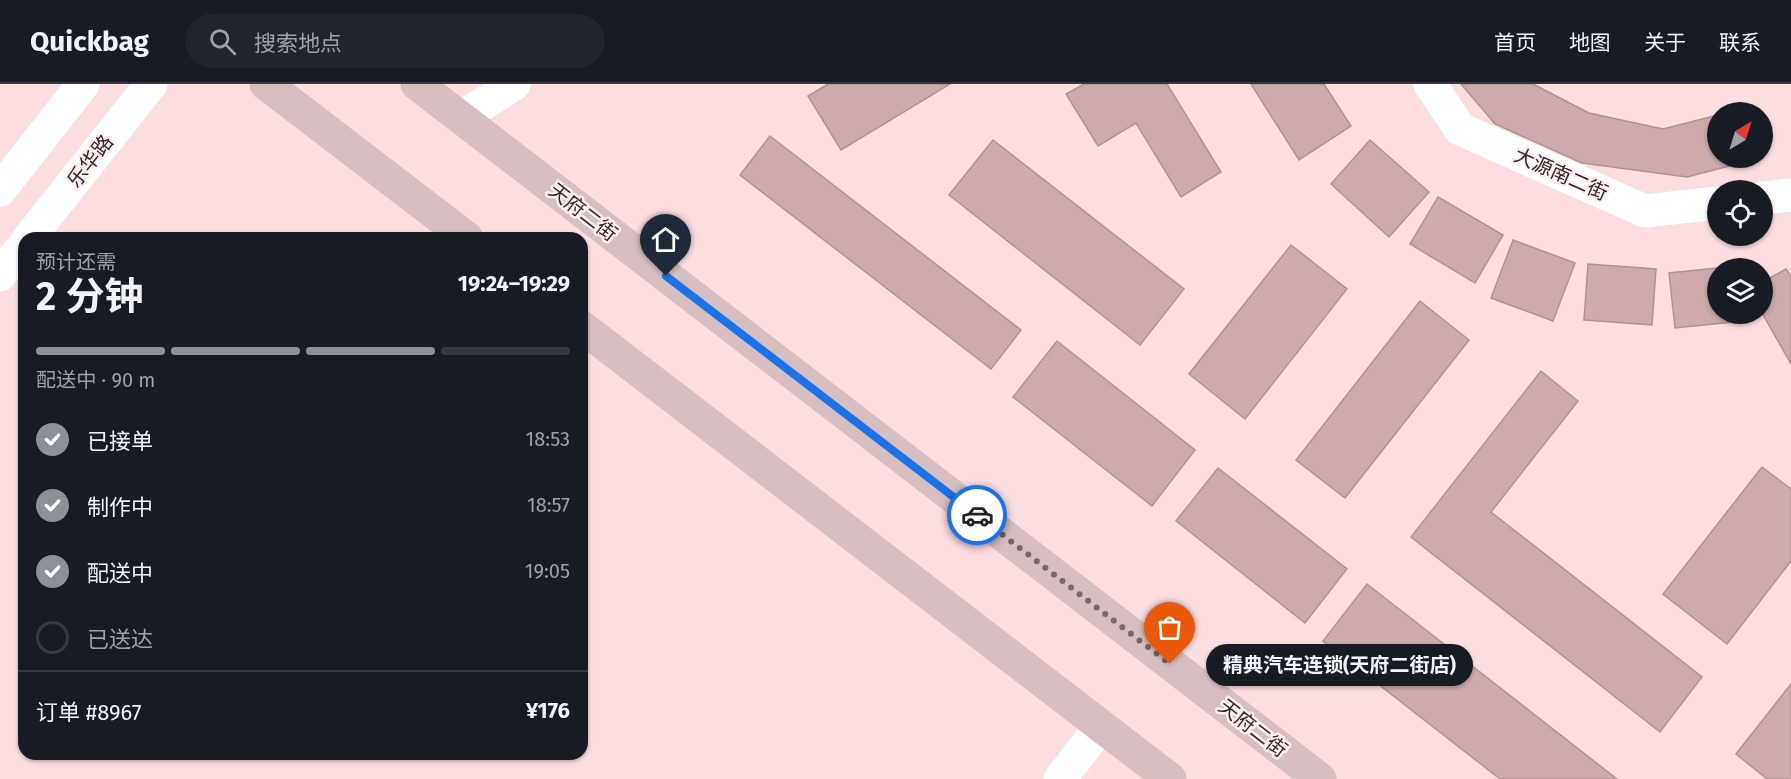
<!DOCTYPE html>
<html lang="zh">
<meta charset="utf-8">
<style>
:root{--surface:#171b24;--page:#20242c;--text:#f1f3f6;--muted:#9ea1a6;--line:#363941;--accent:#8c9099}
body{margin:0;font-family:"Fira Sans","Noto Sans SC",sans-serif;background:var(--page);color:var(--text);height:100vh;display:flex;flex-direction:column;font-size:22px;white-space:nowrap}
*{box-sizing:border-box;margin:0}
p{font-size:20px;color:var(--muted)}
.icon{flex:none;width:33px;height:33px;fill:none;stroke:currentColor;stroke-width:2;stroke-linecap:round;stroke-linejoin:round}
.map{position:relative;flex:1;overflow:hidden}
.drawer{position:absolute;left:18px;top:148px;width:570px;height:528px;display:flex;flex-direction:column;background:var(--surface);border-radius:18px;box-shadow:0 2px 4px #0004}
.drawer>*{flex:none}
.needle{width:39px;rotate:38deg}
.buttons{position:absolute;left:1707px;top:18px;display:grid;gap:12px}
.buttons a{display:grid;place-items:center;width:66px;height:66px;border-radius:50%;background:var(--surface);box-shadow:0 2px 4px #0004;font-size:30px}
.pin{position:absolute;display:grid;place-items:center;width:51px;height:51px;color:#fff;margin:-62px -26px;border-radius:50% 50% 50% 0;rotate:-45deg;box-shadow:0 0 6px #0007}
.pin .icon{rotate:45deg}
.courier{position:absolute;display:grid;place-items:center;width:60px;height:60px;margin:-30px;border:4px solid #1a73e8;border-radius:50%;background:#fff;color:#222;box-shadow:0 2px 8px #0007}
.bubble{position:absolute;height:42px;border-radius:21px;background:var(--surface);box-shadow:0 2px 4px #0004;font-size:20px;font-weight:700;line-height:42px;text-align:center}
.summary em{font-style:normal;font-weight:700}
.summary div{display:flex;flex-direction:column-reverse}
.summary{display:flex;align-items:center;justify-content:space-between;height:102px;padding:0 18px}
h1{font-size:39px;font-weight:700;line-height:45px}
.bar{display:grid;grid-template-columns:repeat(4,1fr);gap:9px 6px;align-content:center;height:72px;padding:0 18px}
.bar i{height:8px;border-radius:4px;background:var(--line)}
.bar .active{background:var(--accent)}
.bar p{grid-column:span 4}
.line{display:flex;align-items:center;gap:15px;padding:0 18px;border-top:2px solid var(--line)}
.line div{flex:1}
ol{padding:0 18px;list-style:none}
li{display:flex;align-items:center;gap:18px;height:66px}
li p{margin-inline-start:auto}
li .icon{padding:6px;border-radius:50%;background:var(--accent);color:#fff;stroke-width:4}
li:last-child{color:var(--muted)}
li i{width:33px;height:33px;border:3px solid var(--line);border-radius:50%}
header{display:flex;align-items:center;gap:36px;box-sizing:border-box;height:84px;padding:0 30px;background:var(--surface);border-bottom:2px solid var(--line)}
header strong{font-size:28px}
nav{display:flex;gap:33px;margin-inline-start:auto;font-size:21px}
.search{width:420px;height:54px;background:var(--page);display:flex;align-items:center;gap:15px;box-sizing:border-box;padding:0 21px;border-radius:33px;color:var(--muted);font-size:22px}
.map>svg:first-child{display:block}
.building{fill:#cbabac;stroke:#b19292;stroke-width:1.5}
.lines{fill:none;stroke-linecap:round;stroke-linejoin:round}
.minor{stroke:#fff;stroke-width:33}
.tertiary{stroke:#fff;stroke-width:33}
.secondary{stroke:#d6bfc0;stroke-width:33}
.done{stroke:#7a6768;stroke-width:6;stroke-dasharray:0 10.8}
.route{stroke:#1a73e8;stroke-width:8}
.labels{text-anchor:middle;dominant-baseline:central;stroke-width:5;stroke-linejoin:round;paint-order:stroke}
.street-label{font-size:20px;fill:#342728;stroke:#fef0f1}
</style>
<header>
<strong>Quickbag</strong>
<div class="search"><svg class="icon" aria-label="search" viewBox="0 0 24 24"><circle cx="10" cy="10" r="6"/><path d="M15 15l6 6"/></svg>搜索地点</div>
<nav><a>首页</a><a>地图</a><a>关于</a><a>联系</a></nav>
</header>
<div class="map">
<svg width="1791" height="695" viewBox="0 0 1791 695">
<rect width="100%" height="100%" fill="#fbdfe0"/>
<g class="building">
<path d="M828,0H950L841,66L808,12Z"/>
<path d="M1084,0H1167L1221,88L1181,113L1136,39L1098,62L1066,10Z"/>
<path d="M1251,0H1324L1351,42L1299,76Z"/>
<path d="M1461,0H1533L1589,29L1663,45L1718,31V74H1760L1687,93L1582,79L1495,40Z"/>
<path d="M1747,23L1749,28H1727Z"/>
<path d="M770,52L1021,246L991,285L740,91Z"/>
<path d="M993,56L1184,205L1140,261L949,111Z"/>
<path d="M1370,56L1429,108L1389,153L1331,100Z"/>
<path d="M1438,113L1503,151L1475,199L1410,160Z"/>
<path d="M1513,156L1575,179L1553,237L1491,214Z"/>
<path d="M1291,161L1347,205L1245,335L1189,290Z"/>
<path d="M1588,180L1656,185L1652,241L1584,236Z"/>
<path d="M1736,182L1737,184H1718V230H1742L1743,237L1675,244L1669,189Z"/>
<path d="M1786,185L1791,192V280L1762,229V198Z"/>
<path d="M1420,217L1469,256L1345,414L1296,376Z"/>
<path d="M1057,257L1195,366L1152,422L1013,313Z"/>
<path d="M1541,287L1578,317L1491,428L1702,593L1660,648L1411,453Z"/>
<path d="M1762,383L1791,405V477L1727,560L1663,510Z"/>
<path d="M1218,384L1347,485L1305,539L1176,437Z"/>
<path d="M1367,500L1617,695H1500L1323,557Z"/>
<path d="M1791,600V695H1767L1736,670Z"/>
</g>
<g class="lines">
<g class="minor">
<path d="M1430,0L1460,45L1645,127L1718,119"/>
<path d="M461,34L514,0"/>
<path d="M1762,114L1791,111"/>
</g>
<g class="tertiary">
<path d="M0,106L83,0"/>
<path d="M29,154L151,0"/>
<path d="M0,191L24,161"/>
<path d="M1060,695L1101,642"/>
</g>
<g class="secondary">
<path d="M266,0L467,154"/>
<path d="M417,0L1320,695"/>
<path d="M582,243L1170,695"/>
</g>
</g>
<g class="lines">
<path class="done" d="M977,431L1170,580"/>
<path class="route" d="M666,192L977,431"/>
</g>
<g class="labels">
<g class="street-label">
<text transform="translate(90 77) rotate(-52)">乐华路</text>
<text transform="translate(1561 90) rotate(24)">大源南二街</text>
<text transform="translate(583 128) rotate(38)">天府二街</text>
<text transform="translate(1253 644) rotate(38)">天府二街</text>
</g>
</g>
</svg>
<div class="buttons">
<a><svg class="needle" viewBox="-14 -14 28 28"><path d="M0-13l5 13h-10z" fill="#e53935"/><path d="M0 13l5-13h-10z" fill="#9ea1a6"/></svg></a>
<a><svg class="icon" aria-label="locate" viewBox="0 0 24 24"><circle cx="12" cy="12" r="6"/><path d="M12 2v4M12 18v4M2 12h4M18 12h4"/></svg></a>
<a><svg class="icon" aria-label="layers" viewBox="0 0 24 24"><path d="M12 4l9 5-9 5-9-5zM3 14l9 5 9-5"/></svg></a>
</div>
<div class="pin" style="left:1170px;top:580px;background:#ea580c"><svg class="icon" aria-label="bag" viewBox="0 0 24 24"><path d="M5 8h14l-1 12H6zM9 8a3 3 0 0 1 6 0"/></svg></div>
<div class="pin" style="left:666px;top:192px;background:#1f2937"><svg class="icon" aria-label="home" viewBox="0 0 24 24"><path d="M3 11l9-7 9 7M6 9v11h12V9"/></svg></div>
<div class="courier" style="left:977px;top:431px"><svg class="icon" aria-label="car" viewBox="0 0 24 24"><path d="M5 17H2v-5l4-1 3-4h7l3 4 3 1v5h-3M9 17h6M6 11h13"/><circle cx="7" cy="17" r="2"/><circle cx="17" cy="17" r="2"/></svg></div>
<div class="bubble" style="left:1206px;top:560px;width:267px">精典汽车连锁(天府二街店)</div>
<section class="drawer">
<div class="summary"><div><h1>2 分钟</h1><p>预计还需</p></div><em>19:24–19:29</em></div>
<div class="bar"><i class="active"></i><i class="active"></i><i class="active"></i><i></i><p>配送中 · 90 m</p></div>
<ol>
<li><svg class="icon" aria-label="check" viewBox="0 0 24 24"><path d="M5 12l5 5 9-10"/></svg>已接单<p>18:53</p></li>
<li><svg class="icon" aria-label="check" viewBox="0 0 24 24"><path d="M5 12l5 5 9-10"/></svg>制作中<p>18:57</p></li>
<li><svg class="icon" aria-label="check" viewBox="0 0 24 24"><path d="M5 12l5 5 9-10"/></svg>配送中<p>19:05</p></li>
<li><i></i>已送达</li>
</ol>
<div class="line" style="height:78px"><div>订单 #8967</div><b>¥176</b></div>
</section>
</div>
